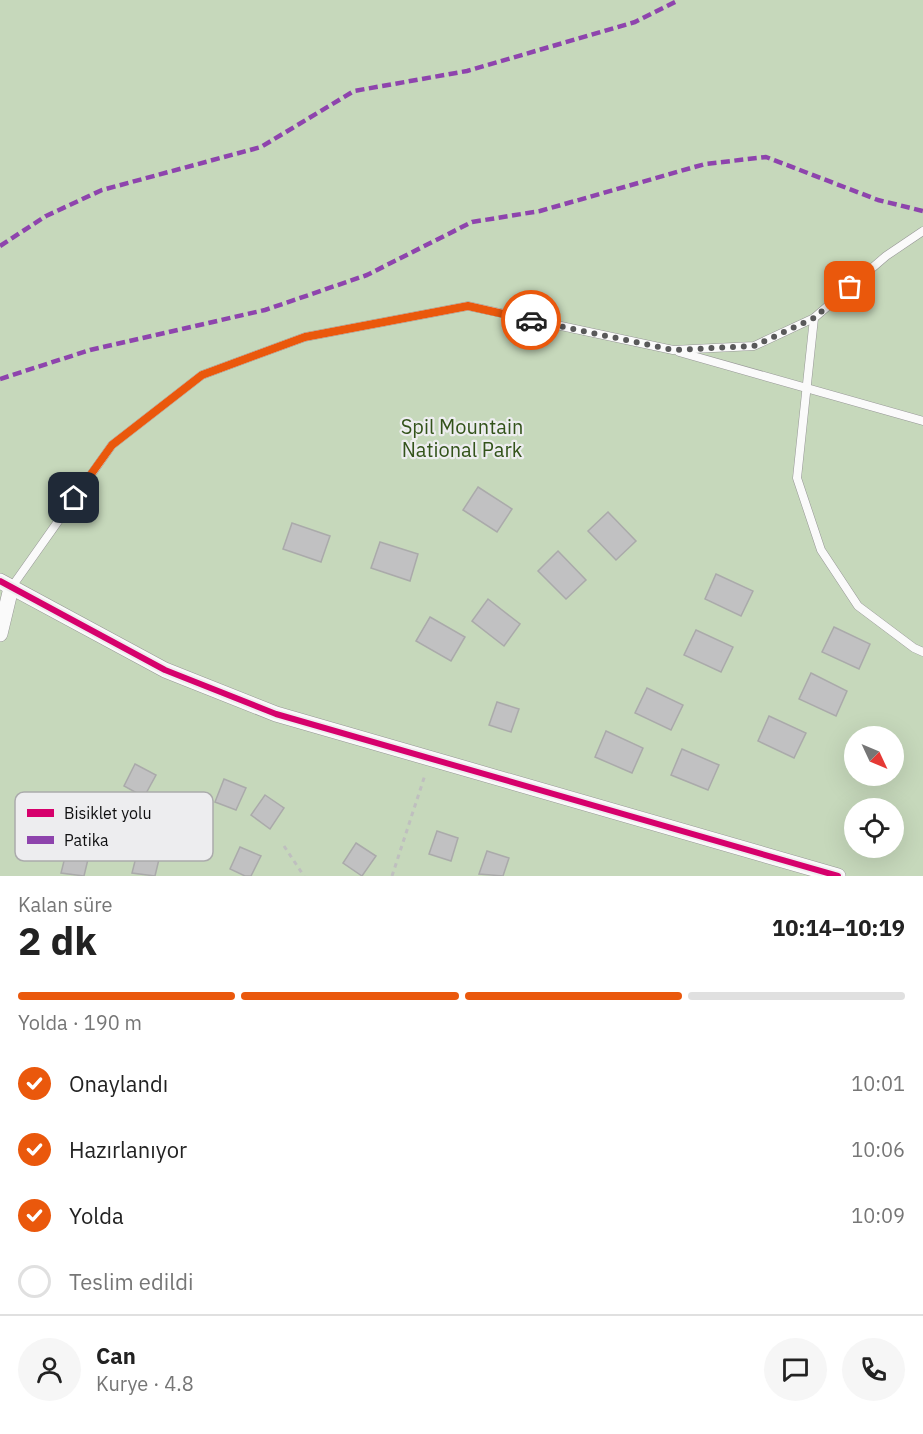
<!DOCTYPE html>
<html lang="tr">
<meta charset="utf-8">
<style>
:root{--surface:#fff;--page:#f6f6f6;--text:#222;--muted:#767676;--line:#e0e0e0;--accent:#ea580c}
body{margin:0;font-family:"IBM Plex Sans",sans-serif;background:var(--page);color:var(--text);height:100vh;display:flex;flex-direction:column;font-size:22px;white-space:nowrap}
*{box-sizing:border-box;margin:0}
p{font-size:20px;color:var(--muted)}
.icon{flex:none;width:33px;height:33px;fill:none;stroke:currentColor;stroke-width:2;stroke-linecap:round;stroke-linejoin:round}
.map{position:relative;height:876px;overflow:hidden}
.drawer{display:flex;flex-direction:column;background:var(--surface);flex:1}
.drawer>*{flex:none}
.needle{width:39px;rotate:134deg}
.fabs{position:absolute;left:844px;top:726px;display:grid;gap:12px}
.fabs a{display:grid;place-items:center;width:60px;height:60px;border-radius:50%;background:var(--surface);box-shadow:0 6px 24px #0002;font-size:30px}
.pin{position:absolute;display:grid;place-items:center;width:51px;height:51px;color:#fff;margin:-26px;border-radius:12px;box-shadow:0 3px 9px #0006}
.courier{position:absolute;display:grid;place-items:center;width:60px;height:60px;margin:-30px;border:4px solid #ea580c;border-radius:50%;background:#fff;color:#222;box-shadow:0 2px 8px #0007}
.summary em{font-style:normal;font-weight:700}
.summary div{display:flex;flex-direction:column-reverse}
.summary{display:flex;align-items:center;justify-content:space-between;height:102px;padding:0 18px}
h1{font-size:39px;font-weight:700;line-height:45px}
.bar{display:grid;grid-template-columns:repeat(4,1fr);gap:9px 6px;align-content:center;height:72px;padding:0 18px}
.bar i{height:8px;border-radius:4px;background:var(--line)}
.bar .selected{background:var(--accent)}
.bar p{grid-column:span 4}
.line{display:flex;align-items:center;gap:15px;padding:0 18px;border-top:2px solid var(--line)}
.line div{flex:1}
.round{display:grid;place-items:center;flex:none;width:63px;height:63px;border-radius:32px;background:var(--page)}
ol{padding:0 18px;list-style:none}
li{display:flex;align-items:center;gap:18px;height:66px}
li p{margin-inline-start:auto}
li .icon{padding:6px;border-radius:50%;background:var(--accent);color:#fff;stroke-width:4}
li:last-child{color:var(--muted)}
li i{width:33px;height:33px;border:3px solid var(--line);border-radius:50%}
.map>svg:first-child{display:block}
.green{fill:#c6d8bb;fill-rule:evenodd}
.building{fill:#c1c1c2;stroke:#aaa;stroke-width:1.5}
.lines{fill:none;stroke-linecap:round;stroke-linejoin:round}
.lane-casing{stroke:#969696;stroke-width:9}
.street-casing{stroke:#969696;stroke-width:16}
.path{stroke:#bfbfbf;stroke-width:3;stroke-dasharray:4.5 4.5;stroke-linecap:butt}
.lane{stroke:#fafafa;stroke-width:8}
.street{stroke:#fafafa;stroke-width:15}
.quiet{stroke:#8e44ad;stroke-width:4.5;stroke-dasharray:9 4.5;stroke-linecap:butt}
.cycleway-casing{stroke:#ededef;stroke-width:10}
.cycleway{stroke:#d6006c;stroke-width:6}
.done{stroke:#59595a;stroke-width:6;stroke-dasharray:0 10.8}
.route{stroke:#ea580c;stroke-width:8}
.labels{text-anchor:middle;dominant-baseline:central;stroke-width:4.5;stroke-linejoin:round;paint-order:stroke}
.park-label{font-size:20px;fill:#33531a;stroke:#ededef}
.key{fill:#ededef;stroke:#ababac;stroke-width:1.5}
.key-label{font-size:16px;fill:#101011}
</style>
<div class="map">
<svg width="923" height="876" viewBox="0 0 923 876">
<rect width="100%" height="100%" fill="#e0e0e1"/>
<path class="green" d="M0,0H923V876H0ZM855,736H894V776H855ZM855,808H894V848H855Z"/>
<g class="building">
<path d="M478,487L512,509L497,532L463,510Z"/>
<path d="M608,512L636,541L616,560L588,531Z"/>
<path d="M292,523L330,536L321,562L283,549Z"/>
<path d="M380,542L418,554L410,581L371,568Z"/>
<path d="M558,551L586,580L566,599L538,571Z"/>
<path d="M716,574L753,591L741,616L705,599Z"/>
<path d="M488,599L520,624L504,646L472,621Z"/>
<path d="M430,617L465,637L451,661L416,641Z"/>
<path d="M834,627L870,644L859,669L822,652Z"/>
<path d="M696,630L733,647L721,672L684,655Z"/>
<path d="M811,673L847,691L836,716L799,699Z"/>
<path d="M647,688L683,705L671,730L635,713Z"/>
<path d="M497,702L519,709L511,732L489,725Z"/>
<path d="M769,716L806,733L794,758L758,741Z"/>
<path d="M606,731L643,748L632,773L595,757Z"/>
<path d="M682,749L719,765L708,790L671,775Z"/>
<path d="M135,764L156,775L144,797L124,786Z"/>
<path d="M224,779L246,788L236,810L215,802Z"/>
<path d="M265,795L284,808L270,829L251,815Z"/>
<path d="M437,831L458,838L451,861L429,854Z"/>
<path d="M356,843L376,856L362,876L343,863Z"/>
<path d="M240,847L261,856L251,876H245L230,869Z"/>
<path d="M67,849L89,855L84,876L61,873Z"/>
<path d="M138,849L160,855L155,876L132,873Z"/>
<path d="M487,851L509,858L503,876L479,874Z"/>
</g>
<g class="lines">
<g class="lane-casing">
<g id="lane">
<path d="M814,318L797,478L821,550L858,606L914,648L923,652"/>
<path d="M679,352L923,421"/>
<path d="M11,588L112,445L202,375L305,337L468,306L673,350L754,346L814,318L886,256L923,231"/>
</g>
</g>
<g class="street-casing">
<g id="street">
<path d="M0,581L165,670L276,714L838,876"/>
<path d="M0,634L11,588"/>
</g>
</g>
<g class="path">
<path d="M284,846L304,876"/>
<path d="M392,876L425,775"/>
</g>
<use href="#lane" class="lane"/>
<use href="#street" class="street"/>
<g class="quiet">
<path d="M0,246L46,216L102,190L261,147L354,91L467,71L635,22L679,0"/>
<path d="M0,379L90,350L265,310L367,275L472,222L540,211L705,164L766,157L878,200L923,211"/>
</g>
<g class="cycleway-casing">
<path id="cycleway" d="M0,581L165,670L276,714L838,876"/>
</g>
<use href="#cycleway" class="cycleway"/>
</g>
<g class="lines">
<path class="done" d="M531,320L673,350L754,346L814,318L850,287"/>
<path class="route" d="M74,498L112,445L202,375L305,337L468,306L531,320"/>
</g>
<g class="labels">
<g class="park-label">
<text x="462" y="426">Spil Mountain<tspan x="462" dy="23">National Park</tspan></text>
</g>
</g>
<rect x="15" y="792" width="198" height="69" rx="9" class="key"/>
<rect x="27" y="809" width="27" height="8" fill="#d6006c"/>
<rect x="27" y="836" width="27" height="8" fill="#8e44ad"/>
<g class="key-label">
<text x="64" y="819">Bisiklet yolu</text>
<text x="64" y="846">Patika</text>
</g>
</svg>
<div class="fabs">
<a><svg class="needle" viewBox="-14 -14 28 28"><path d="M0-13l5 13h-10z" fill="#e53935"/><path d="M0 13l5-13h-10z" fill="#767676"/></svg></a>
<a><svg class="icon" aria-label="locate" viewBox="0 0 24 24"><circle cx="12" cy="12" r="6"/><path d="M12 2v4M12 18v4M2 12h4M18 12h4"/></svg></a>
</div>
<div class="pin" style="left:850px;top:287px;background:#ea580c"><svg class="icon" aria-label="bag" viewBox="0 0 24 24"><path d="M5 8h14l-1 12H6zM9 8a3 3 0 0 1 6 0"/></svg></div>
<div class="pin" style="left:74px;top:498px;background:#1f2937"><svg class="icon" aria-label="home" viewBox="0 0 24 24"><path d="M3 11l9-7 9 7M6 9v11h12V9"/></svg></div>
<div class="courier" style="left:531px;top:320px"><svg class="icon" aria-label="car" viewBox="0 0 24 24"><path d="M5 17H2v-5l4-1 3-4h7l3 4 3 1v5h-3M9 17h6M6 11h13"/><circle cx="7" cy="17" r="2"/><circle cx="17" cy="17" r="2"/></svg></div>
</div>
<section class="drawer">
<div class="summary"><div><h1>2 dk</h1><p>Kalan süre</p></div><em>10:14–10:19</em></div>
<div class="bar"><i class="selected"></i><i class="selected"></i><i class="selected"></i><i></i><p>Yolda · 190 m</p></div>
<ol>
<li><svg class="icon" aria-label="check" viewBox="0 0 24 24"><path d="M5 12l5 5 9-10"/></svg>Onaylandı<p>10:01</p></li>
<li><svg class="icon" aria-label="check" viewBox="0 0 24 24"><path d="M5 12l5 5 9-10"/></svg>Hazırlanıyor<p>10:06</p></li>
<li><svg class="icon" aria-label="check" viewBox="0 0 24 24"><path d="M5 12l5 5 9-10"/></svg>Yolda<p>10:09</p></li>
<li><i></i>Teslim edildi</li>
</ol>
<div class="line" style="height:108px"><a class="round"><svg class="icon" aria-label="person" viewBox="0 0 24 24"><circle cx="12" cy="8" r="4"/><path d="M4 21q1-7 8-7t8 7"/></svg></a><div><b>Can</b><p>Kurye · 4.8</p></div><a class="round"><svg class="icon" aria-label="chat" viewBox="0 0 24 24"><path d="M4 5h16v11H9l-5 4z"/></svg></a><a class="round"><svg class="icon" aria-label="phone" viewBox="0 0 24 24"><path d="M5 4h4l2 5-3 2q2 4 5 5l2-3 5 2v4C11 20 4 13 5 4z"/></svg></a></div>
</section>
